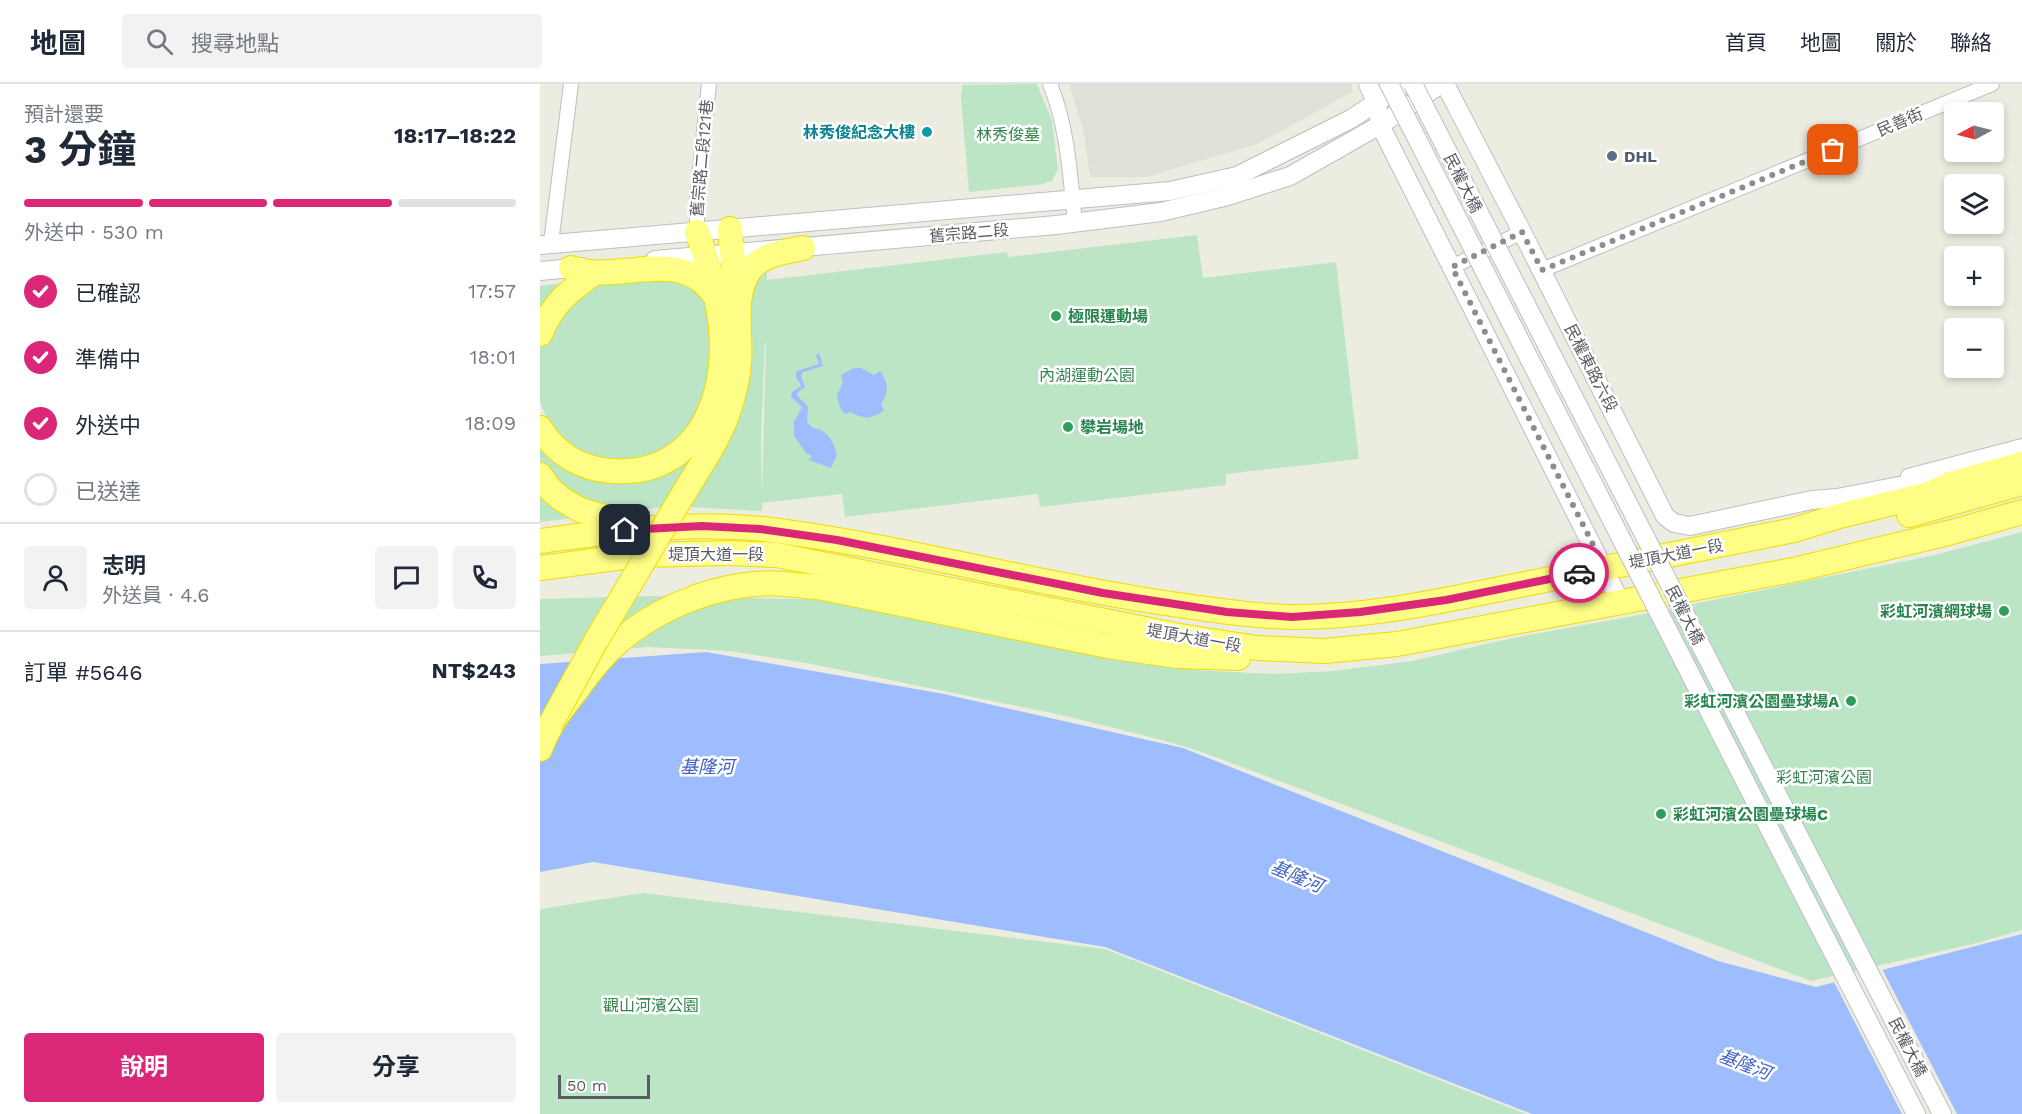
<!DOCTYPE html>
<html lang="zh-TW">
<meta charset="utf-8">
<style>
:root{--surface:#fff;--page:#f2f2f3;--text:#1f2937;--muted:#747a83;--line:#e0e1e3;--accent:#db2777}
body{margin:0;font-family:"Work Sans","Noto Sans TC",sans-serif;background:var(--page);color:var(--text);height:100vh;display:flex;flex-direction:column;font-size:22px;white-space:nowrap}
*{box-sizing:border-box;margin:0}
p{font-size:20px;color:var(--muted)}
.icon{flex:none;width:33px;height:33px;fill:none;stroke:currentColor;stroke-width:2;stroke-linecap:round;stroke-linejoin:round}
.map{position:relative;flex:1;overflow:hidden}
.side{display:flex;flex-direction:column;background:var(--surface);width:540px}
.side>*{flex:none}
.needle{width:39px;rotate:263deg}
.tools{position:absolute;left:1404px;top:18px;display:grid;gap:12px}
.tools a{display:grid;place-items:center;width:60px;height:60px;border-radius:6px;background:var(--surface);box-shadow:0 3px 9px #0003;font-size:30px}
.scale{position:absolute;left:18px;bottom:15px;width:92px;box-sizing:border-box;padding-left:6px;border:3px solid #595b62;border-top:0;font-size:16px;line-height:21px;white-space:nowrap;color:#595b62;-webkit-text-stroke:4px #fff;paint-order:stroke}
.pin{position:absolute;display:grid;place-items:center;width:51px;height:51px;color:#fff;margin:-26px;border-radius:12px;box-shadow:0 3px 9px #0006}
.courier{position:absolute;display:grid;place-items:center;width:60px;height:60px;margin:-30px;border:4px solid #db2777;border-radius:50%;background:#fff;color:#222;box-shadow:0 2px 8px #0007}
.summary em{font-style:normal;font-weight:700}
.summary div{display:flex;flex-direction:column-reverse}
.summary{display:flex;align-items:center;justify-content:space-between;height:102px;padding:0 24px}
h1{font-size:39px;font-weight:700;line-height:45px}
.bar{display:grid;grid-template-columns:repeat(4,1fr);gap:9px 6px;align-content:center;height:72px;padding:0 24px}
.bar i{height:8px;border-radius:4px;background:var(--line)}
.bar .selected{background:var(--accent)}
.bar p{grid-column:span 4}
.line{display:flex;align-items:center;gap:15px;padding:0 24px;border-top:2px solid var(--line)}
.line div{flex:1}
.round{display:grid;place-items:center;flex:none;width:63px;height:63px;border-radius:6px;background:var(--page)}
ol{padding:0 24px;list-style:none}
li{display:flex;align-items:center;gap:18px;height:66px}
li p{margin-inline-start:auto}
li .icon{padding:6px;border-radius:50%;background:var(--accent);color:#fff;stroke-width:4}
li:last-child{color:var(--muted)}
li i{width:33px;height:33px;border:3px solid var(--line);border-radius:50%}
.cta{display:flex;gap:12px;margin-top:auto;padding:12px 24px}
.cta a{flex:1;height:69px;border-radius:6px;background:var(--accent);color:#fff;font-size:24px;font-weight:700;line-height:69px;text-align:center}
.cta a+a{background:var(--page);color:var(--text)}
header{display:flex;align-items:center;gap:36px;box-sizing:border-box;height:84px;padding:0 30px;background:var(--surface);border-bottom:2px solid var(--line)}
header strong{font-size:28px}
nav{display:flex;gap:33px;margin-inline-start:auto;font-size:21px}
.search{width:420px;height:54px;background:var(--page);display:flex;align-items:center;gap:15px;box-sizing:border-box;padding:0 21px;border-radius:6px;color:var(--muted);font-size:22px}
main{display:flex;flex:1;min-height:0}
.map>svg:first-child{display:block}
.industrial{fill:#e0e0d8}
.green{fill:#bce5c6;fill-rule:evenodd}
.water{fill:#9ebdff}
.pier{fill:#ecede0}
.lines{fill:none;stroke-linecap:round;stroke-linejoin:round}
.street-casing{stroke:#bdbec5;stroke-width:16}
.secondary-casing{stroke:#bdbec7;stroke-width:20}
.highway-casing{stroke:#eddd00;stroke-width:26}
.street{stroke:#fff;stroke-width:14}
.secondary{stroke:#fff;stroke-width:18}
.highway{stroke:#fefd86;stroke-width:24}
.secondary-bridge-casing{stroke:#bdbec7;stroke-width:20;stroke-linecap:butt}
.highway-bridge-casing{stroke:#eddd00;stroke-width:26;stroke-linecap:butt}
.secondary-bridge{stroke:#fff;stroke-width:18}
.highway-bridge{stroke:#fefd86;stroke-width:24}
.done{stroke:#8c8e8e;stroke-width:6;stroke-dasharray:0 10.8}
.route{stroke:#db2777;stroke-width:8}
.culture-dot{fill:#0f9aa8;stroke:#fff;stroke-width:2}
.service-dot{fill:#5c6f8a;stroke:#fff;stroke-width:2}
.leisure-dot{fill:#2e9e5b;stroke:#fff;stroke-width:2}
.labels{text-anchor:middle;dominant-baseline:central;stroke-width:5;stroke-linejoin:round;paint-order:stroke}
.street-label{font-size:16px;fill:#595b62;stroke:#fff}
.culture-label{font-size:16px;font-weight:bold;fill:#0d838f;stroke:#fff;text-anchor:end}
.park-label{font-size:16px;fill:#34864c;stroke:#fff}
.service-label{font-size:16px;font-weight:bold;fill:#4e5e75;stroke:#fff;text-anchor:start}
.leisure-label{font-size:16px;font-weight:bold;fill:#27864d;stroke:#fff;text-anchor:start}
.water-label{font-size:18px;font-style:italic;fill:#3f5fc4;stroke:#fff}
</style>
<header>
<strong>地圖</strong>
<div class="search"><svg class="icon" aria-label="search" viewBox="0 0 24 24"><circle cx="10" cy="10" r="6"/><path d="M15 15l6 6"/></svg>搜尋地點</div>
<nav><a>首頁</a><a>地圖</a><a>關於</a><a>聯絡</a></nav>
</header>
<main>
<section class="side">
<div class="summary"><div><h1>3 分鐘</h1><p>預計還要</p></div><em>18:17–18:22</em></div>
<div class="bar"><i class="selected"></i><i class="selected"></i><i class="selected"></i><i></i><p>外送中 · 530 m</p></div>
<ol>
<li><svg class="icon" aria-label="check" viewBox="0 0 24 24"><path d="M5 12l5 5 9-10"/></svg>已確認<p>17:57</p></li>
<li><svg class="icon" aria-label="check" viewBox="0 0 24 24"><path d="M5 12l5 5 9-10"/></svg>準備中<p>18:01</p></li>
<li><svg class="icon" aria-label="check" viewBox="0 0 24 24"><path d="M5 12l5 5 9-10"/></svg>外送中<p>18:09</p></li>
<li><i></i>已送達</li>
</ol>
<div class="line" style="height:108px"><a class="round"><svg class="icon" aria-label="person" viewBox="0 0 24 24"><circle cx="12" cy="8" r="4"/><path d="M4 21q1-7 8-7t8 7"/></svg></a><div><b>志明</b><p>外送員 · 4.6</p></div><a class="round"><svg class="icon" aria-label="chat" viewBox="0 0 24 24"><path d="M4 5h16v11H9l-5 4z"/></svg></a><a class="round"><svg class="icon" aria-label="phone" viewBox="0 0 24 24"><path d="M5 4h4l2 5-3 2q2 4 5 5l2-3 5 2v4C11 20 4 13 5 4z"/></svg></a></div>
<div class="line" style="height:78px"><div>訂單 #5646</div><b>NT$243</b></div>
<div class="cta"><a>說明</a><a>分享</a></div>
</section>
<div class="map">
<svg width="1482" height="1030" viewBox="0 0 1482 1030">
<rect width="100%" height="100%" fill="#ecede0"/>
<path class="industrial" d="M529,0H812V8L717,60L606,93H550L544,49Z"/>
<g class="green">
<path d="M497,0L512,37L518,85L512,97L503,100L429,108L421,14L422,1Z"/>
<path d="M657,151L663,194L796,178L819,375L686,390V401L500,423L498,410L305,433L302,410L222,419V427L149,423L181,368L202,327L213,265L209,201L227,185V196L467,168L468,173ZM225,259H226L222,411L221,354Z"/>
<path d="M118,187L165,195L179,281L147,355C132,361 116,371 100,375C93,377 84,375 77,375C39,373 13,354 0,318V202Z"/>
<path d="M0,342L66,388L173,353L130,422L0,438Z"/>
<path d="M1482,448V846L1433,860L1271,897L807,722L656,666L618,655L521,631L272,580L190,567L107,563L0,572V515L113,512L309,516L657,586L734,590L794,587L872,577L968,555L1099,531L1395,471Z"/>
<path d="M103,809L565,865L986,1030H0V825Z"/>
</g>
<g class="water">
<path d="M279,269L283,282L263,288L261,292L265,303L258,308L257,311L268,323L267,338L273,344C288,346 294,358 297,371L291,384L269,376L272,372L266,369L254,352V338L262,323L251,313L252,308L261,302C260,296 253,295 257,287L279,280L276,271Z"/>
<path d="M314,284H321L334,291L340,287C349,299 349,309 341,320L344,326C333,335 323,336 311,328L305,330L300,324L297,311L303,298L301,291Z"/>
<path d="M166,568L404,610L643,664L1178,877L1276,903L1482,850V1030H992L565,863L53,778L0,788V580Z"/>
</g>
<path class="pier" d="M1341,883L1417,1030H1362L1293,896Z"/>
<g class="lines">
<g class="street-casing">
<g id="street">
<path d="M510,0C528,44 530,91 535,139"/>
<path d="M157,148V113L169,0"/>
<path d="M11,159L31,0"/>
<path d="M912,183L982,148"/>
<path d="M1002,186L1452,0"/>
<path d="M1368,392L1482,362"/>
</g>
</g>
<g class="secondary-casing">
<g id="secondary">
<path d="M828,0L837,20L840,41L1080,517"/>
<path d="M905,0L982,148L1125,432L1134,439L1150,442L1272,416L1297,414L1385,397L1409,399"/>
<path d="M0,161L630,107L697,92L811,35L864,0"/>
<path d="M115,176L516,141L621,128L688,112L750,92L840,41L901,0"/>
<path d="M0,187L42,183"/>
<path d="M1234,704L1402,1030"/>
<path d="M1210,707L1376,1030"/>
</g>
</g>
<g class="highway-casing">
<g id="highway">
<path d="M190,145L196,212"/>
<path d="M31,184C78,201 140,160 175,212"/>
<path d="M0,250C13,219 28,208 54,189"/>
<path d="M0,344C16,370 41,385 72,387C127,391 164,358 177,305C190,253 175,198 157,148"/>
<path d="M0,391L10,405L20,414L40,426L65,433L85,446"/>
<path d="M144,409C162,379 183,350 192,316C195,305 198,292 199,280C202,251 191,212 210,186C222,170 245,168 263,164"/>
<path d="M1369,431L1482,399"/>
<path d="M0,457C74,447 148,437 223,445C356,461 486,498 618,518C662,524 707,532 751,533C830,534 909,515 985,500C1075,482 1165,464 1254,446L1299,432L1386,411L1414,399L1482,380"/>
<path d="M0,484L98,471L189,469L237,471L640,552L717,564L784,567L857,560L1258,485L1412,448L1482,428"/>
<path d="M0,665C10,640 19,628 36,607C48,590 62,572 78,558C113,528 159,507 206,501C231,497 258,501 283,504L568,562L637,572L698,574"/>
</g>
</g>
<use href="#street" class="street"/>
<use href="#secondary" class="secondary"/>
<use href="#highway" class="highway"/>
<g class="secondary-bridge-casing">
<g id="secondary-bridge">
<path d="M849,0L1210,707"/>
<path d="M873,0L1234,704"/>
</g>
</g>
<g class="highway-bridge-casing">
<path id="highway-bridge" d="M10,641L56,557L144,409"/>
</g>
<use href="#secondary-bridge" class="secondary-bridge"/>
<use href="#highway-bridge" class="highway-bridge"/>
</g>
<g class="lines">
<path class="done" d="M1039,489L1065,484L912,183L982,148L1002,186L1293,66"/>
<path class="route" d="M85,446L162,442L220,445L297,456L563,509L687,528L752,533L820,528L906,516L1039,489"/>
</g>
<circle class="culture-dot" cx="387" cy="48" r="6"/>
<circle class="service-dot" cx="1072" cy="72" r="6"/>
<g class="leisure-dot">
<circle cx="516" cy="232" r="6"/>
<circle cx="528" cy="343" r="6"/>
<circle cx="1464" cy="527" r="6"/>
<circle cx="1311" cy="617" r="6"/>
<circle cx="1121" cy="730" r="6"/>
</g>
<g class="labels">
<g class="street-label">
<text transform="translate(1360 38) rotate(-23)">民善街</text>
<text transform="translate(162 74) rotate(-85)">舊宗路二段121巷</text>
<text transform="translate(923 99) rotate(63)">民權大橋</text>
<text transform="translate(429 149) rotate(-5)">舊宗路二段</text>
<text transform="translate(1051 284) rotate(63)">民權東路六段</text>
<text x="176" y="470">堤頂大道一段</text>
<text transform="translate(1136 470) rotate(-11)">堤頂大道一段</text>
<text transform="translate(1145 531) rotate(63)">民權大橋</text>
<text transform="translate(654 554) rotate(10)">堤頂大道一段</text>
<text transform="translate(1368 963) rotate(63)">民權大橋</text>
</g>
<g class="culture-label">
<text x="375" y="48">林秀俊紀念大樓</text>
</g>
<g class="park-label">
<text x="468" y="50">林秀俊墓</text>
<text x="547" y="291">內湖運動公園</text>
<text x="1284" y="693">彩虹河濱公園</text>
<text x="111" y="921">觀山河濱公園</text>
</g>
<g class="service-label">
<text x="1084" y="72">DHL</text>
</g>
<g class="leisure-label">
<text x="528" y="232">極限運動場</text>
<text x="540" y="343">攀岩場地</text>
<text x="1452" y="527" text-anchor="end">彩虹河濱網球場</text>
<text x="1299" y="617" text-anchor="end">彩虹河濱公園壘球場A</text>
<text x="1133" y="730">彩虹河濱公園壘球場C</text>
</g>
<g class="water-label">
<text x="167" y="682">基隆河</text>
<text transform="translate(757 792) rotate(23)">基隆河</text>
<text transform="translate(1205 980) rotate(21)">基隆河</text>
</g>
</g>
</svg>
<div class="tools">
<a><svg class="needle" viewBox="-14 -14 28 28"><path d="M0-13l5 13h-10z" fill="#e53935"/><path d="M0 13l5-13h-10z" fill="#747a83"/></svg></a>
<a><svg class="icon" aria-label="layers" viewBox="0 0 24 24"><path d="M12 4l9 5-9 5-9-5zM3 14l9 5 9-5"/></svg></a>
<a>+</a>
<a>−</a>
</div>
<div class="scale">50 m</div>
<div class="pin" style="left:1293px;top:66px;background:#ea580c"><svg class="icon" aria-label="bag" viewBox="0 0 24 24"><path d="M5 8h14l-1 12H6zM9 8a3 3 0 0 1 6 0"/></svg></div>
<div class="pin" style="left:85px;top:446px;background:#1f2937"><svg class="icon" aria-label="home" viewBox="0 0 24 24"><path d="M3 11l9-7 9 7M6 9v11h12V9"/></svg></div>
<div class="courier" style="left:1039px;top:489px"><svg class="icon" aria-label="car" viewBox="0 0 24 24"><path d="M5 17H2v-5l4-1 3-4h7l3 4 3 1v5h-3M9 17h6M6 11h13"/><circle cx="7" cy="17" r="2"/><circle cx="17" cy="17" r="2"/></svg></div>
</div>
</main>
